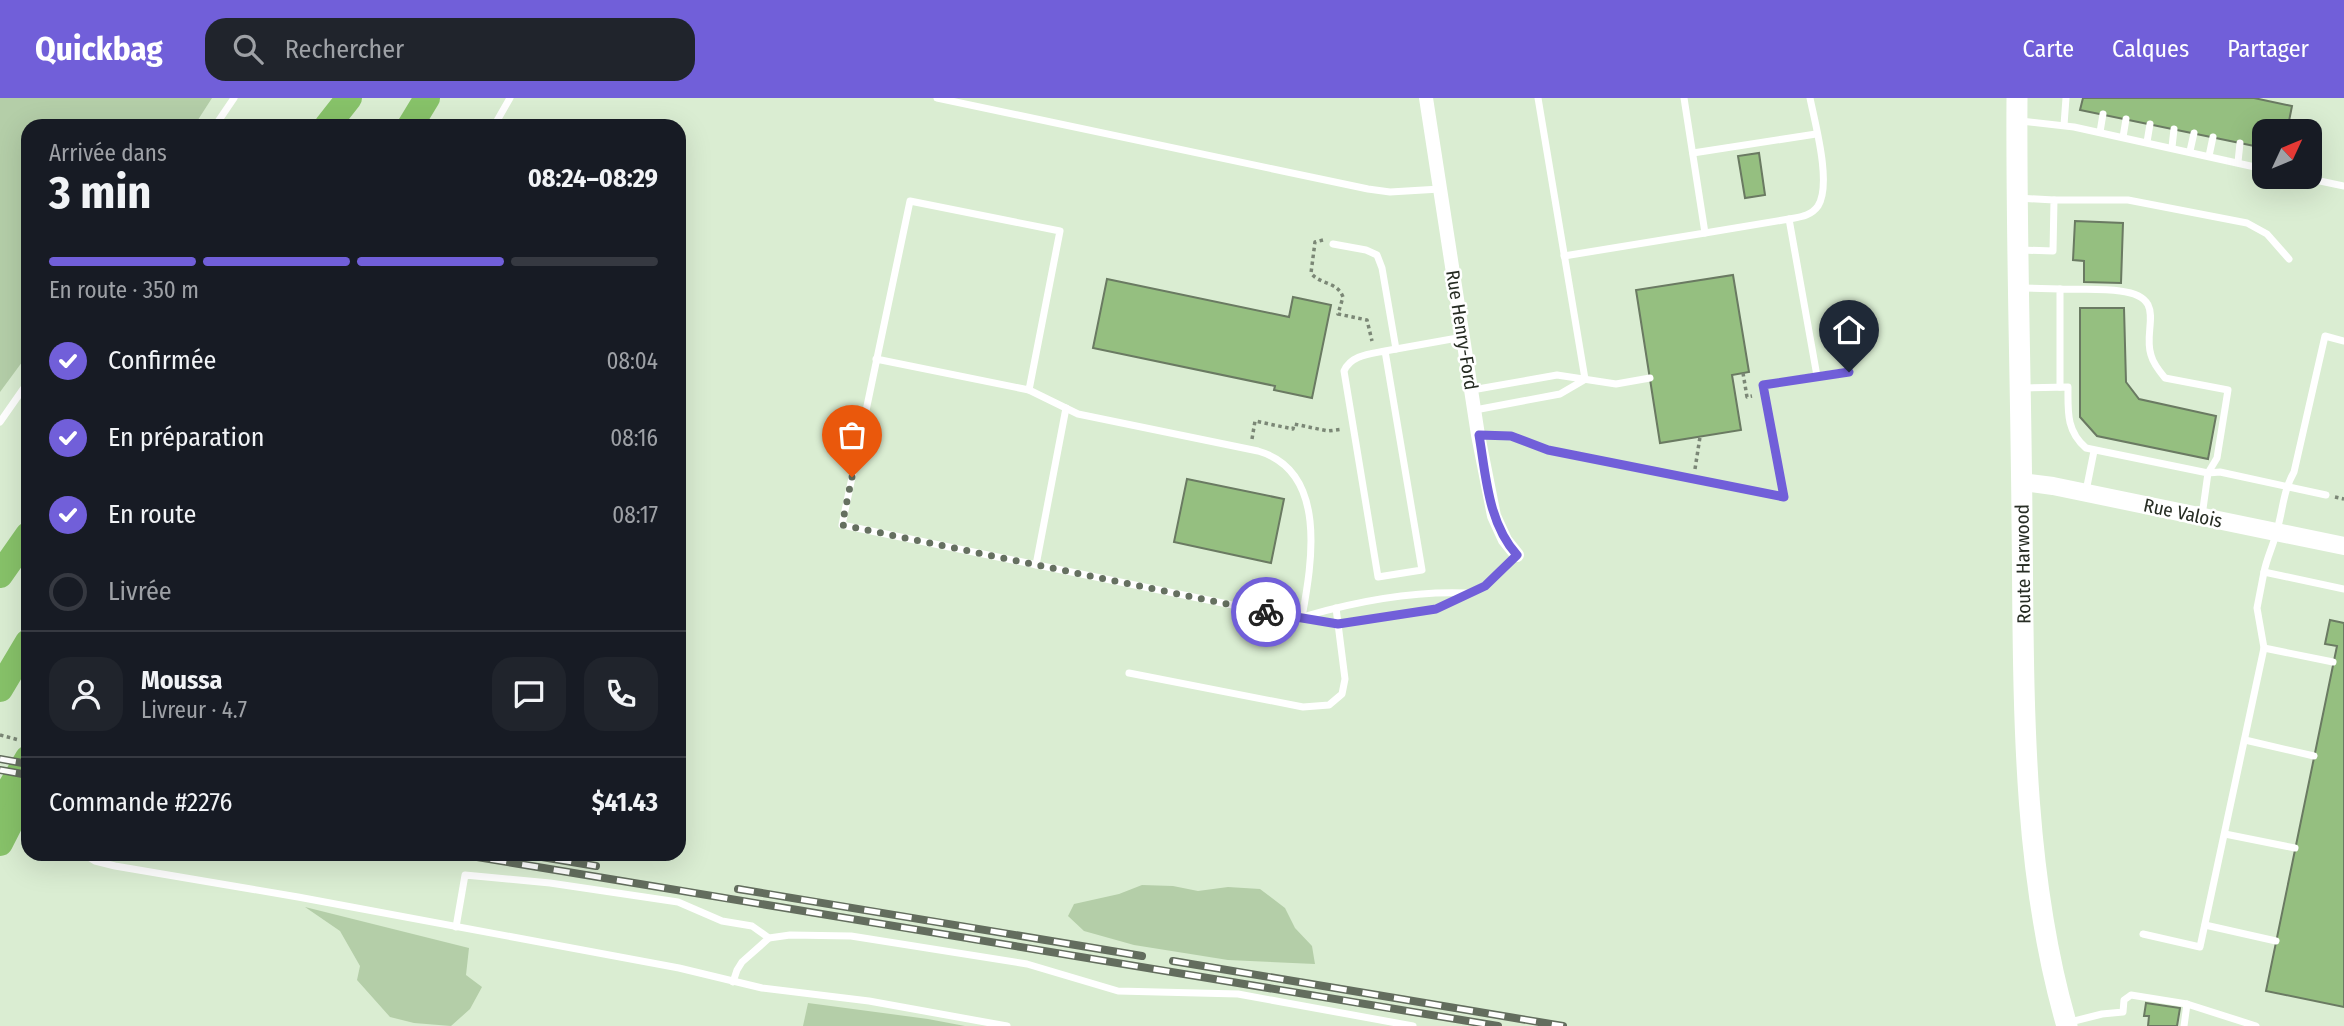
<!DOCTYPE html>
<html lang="fr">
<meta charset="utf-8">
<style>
:root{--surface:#171b24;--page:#20242c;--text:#f1f3f6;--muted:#9ea1a6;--line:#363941;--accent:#715fd9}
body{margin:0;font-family:"Fira Sans Condensed",sans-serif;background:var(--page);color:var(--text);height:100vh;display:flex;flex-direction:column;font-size:26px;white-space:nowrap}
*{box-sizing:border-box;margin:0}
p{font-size:23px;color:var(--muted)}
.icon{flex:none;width:38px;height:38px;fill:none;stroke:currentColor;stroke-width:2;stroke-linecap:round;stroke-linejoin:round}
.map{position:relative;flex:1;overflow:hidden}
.side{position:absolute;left:21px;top:21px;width:665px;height:742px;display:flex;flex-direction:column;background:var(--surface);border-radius:21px;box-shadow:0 7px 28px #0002}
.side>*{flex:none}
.needle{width:46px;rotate:46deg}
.tools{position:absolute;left:2252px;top:21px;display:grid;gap:14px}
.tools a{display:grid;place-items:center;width:70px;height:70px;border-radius:14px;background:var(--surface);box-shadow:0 7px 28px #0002;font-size:35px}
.pin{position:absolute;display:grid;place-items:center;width:60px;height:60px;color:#fff;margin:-72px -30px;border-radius:50% 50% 50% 0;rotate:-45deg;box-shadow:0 0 7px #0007}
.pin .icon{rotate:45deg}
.courier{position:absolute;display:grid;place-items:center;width:70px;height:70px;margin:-35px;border:5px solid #715fd9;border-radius:50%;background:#fff;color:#222;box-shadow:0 2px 9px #0007}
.overview em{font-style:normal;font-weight:700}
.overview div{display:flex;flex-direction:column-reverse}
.overview{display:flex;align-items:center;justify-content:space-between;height:119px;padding:0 28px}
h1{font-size:46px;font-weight:700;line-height:52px}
.bar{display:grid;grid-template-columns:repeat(4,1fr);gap:10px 7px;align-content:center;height:84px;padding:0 28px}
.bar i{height:9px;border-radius:5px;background:var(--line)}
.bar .current{background:var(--accent)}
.bar p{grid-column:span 4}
.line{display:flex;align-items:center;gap:18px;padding:0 28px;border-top:2px solid var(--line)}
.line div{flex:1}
.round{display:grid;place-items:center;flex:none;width:74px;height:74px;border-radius:21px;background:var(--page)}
ol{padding:0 28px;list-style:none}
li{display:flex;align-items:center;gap:21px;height:77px}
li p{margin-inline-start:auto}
li .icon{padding:7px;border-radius:50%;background:var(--accent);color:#fff;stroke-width:4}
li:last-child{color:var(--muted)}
li i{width:38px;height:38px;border:4px solid var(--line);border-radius:50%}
header{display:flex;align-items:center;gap:42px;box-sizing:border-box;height:98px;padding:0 35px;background:var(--accent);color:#fff}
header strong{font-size:33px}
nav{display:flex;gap:38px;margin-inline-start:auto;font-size:24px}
.search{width:490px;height:63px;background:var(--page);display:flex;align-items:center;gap:18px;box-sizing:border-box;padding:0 24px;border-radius:21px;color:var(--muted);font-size:26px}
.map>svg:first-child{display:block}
.green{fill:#b4cea8}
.building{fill:#95bf80;stroke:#6a7a62;stroke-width:2}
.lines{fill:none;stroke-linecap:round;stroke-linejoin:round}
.path{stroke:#7b8776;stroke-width:3.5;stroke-dasharray:3.5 3.5;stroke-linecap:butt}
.service{stroke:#fff;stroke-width:7}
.minor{stroke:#fff;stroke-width:14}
.tertiary{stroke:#fff;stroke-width:18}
.secondary{stroke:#fff;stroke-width:21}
.motorway{stroke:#87c269;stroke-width:26}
.rail-casing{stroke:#636d5e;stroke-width:8}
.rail{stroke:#fff;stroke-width:5;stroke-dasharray:16;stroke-linecap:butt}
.done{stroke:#657060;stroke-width:7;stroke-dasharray:0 12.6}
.route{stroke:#715fd9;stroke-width:9}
.labels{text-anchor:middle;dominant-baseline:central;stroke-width:5;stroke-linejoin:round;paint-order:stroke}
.street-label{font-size:19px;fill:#262c23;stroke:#fff}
</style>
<header>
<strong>Quickbag</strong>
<div class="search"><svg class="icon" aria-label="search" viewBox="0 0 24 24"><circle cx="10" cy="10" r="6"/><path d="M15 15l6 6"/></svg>Rechercher</div>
<nav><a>Carte</a><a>Calques</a><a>Partager</a></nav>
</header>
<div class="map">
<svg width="2344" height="928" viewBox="0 0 2344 928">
<rect width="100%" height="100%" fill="#daedd2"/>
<g class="green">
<path d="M0,0H212L194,28H28V256L0,294Z"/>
<path d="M1142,787L1173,788L1198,793L1228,789L1260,791L1285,810L1295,830L1312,848L1315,866L1228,862L1134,847L1084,833L1068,818L1074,806L1119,796Z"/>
<path d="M305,809L469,850L466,877L482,889L470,911L451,928L414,925L390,919L357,882L360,868L340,833Z"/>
<path d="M808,905L928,921L965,928H803Z"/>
</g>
<g class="building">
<path d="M2083,0H2254L2292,8L2287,33H2264V50L2080,12Z"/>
<path d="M1759,55L1765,97L1745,100L1738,58Z"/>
<path d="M2075,123L2123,125L2121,185L2084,184V163L2073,162Z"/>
<path d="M1733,177L1749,274L1732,277L1741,332L1660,345L1636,192Z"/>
<path d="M1107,181L1289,219L1293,199L1331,207L1312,300L1274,292L1275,288L1093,250Z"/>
<path d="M2080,210H2124L2126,284L2139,301L2216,318L2208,361L2097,338L2080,319Z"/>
<path d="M1187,381L1284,401L1271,465L1174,444Z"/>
<path d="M2330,522L2344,525V909L2266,893L2337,548L2325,546Z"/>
<path d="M2146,905L2180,910L2177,928H2148L2149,918H2144Z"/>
</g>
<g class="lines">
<g class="path">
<path d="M1323,142L1315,144L1311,175C1320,187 1337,183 1343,199L1338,216L1367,222L1372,243"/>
<path d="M1743,275L1747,299L1752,298"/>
<path d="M1252,341L1255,323L1293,331L1294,326L1328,333L1343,331"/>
<path d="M1695,371L1700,339"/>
<path d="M2335,399L2344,401"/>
<path d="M0,637L19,642"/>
</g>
<g class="service">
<path d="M937,0L1368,91L1390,94L1440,91"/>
<path d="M1538,0L1585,281"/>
<path d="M2021,23L2074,29L2264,71"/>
<path d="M2064,27L2066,0"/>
<path d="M215,28L234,0"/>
<path d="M494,28L510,0"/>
<path d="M2100,34L2103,16"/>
<path d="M2123,39L2126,21"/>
<path d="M2147,44L2150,26"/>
<path d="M2172,49L2174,31"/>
<path d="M2190,53L2194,35"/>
<path d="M1693,55L1816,36"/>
<path d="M2209,58L2213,39"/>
<path d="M2238,64L2240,45"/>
<path d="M2261,70L2264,51"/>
<path d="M2301,79L2344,88"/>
<path d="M2018,100L2054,102L2053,153L2022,152"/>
<path d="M2054,102H2128L2247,125L2267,136L2289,161"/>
<path d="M1789,121C1800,119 1811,118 1818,108C1832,86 1815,25 1810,0"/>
<path d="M1705,135L1789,121L1817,278"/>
<path d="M1333,146L1366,152L1377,157L1382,170L1396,251"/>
<path d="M1564,158L1705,135L1684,0"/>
<path d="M2022,190L2060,191V289"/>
<path d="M2060,191C2079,192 2101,190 2120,193C2169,199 2142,231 2151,257C2153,265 2160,274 2165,280L2228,292L2217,360L2208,375"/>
<path d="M2344,243L2325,238L2294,374C2283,393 2283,412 2277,432C2274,446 2267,459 2264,474L2344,491"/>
<path d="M1385,253L1422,472L1378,479L1344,273C1351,257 1370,256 1385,253L1463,239"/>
<path d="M876,261L1029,292L1060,133L910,103L842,427L1247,510L1338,526L1436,511L1484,488L1517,457"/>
<path d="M2024,290L2068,289C2068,313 2066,333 2086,350L2208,375L2202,418"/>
<path d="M1029,292L1078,316L1258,353C1328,373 1312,465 1302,519"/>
<path d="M1472,292L1557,277L1616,286L1650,280"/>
<path d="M1475,312L1560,296L1584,282"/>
<path d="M0,324L28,284"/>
<path d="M1478,337L1511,338L1548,352L1784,399L1763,287L1849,273"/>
<path d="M2208,375L2220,374L2326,397"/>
<path d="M2086,393L2094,353"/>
<path d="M1036,467L1066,310"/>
<path d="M1306,518C1358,503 1413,493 1466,495"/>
<path d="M2264,550L2333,564"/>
<path d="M1129,575L1303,609L1329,607L1342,596L1345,581L1336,510"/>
<path d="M2245,642L2314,658"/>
<path d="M2225,736L2295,750"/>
<path d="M84,756L95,763L115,768L298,799L679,870L762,890L869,903L1007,928"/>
<path d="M2205,827L2276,843"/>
<path d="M456,829L465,777L550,785L678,804L722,823L752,828L769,840"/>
<path d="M2143,836L2200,849L2264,550L2257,510L2264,474"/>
<path d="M733,884L737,872L742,864L769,840L790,837L851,838L1027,866L1118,893L1238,896L1413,928"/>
<path d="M2187,906L2256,928"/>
<path d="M2070,924L2102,916L2123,914L2124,902L2131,897L2187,906L2184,928"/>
</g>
<path class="minor" d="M1426,0L1478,337L1494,418L1505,442L1517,457"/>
<path class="tertiary" d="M2022,384L2053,388L2344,448"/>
<path class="secondary" d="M2017,0C2016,141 2021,282 2022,423C2024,589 2020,768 2067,928"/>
<g class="motorway">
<path d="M327,28L349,0"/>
<path d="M410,28L427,0"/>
<path d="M0,477L28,437"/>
<path d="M0,591L28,544"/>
<path d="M1,705L28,660"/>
<path d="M0,745L28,690"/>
</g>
<g class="rail-casing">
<g id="rail">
<path d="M0,661L28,666"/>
<path d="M0,672L28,677"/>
<path d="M459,756L1498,928"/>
<path d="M524,756L596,768"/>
<path d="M738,791L1142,858"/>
<path d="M1173,863L1563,928"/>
</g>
</g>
<use href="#rail" class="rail"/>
</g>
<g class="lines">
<path class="done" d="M852,379L842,427L1266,514"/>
<path class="route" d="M1266,514L1338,526L1436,511L1485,488L1517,457C1488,425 1486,378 1479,337L1511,338L1548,352L1784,399L1763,287L1849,274"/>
</g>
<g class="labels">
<g class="street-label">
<text transform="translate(1462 232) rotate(81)">Rue Henry-Ford</text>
<text transform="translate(2183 415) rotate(12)">Rue Valois</text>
<text transform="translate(2023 466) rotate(-91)">Route Harwood</text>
</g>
</g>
</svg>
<div class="tools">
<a><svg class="needle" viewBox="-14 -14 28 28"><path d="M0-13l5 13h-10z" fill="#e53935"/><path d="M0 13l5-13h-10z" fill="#9ea1a6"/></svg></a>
</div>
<div class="pin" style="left:852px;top:379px;background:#ea580c"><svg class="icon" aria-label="bag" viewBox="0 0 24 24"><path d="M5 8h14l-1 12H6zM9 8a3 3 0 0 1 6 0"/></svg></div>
<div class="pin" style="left:1849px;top:274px;background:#1f2937"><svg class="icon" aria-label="home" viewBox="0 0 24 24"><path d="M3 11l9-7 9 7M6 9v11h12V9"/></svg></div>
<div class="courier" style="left:1266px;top:514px"><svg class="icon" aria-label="bike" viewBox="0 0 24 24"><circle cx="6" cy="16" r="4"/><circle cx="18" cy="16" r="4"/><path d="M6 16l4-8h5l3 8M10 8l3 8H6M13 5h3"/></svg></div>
<section class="side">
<div class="overview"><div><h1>3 min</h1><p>Arrivée dans</p></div><em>08:24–08:29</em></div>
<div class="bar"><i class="current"></i><i class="current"></i><i class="current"></i><i></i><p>En route · 350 m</p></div>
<ol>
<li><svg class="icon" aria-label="check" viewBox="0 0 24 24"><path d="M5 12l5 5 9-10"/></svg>Confirmée<p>08:04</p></li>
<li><svg class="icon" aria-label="check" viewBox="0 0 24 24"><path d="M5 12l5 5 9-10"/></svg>En préparation<p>08:16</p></li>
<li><svg class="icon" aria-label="check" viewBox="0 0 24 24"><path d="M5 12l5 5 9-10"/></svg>En route<p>08:17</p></li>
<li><i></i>Livrée</li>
</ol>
<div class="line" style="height:126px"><a class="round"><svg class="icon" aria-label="person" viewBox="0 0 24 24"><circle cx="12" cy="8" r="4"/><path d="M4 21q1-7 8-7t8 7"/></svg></a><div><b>Moussa</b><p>Livreur · 4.7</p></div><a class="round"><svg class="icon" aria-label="chat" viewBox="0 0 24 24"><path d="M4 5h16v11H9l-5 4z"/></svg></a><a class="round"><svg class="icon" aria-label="phone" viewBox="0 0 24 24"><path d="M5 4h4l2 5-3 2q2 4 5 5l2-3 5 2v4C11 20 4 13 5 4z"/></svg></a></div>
<div class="line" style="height:91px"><div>Commande #2276</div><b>$41.43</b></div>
</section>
</div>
